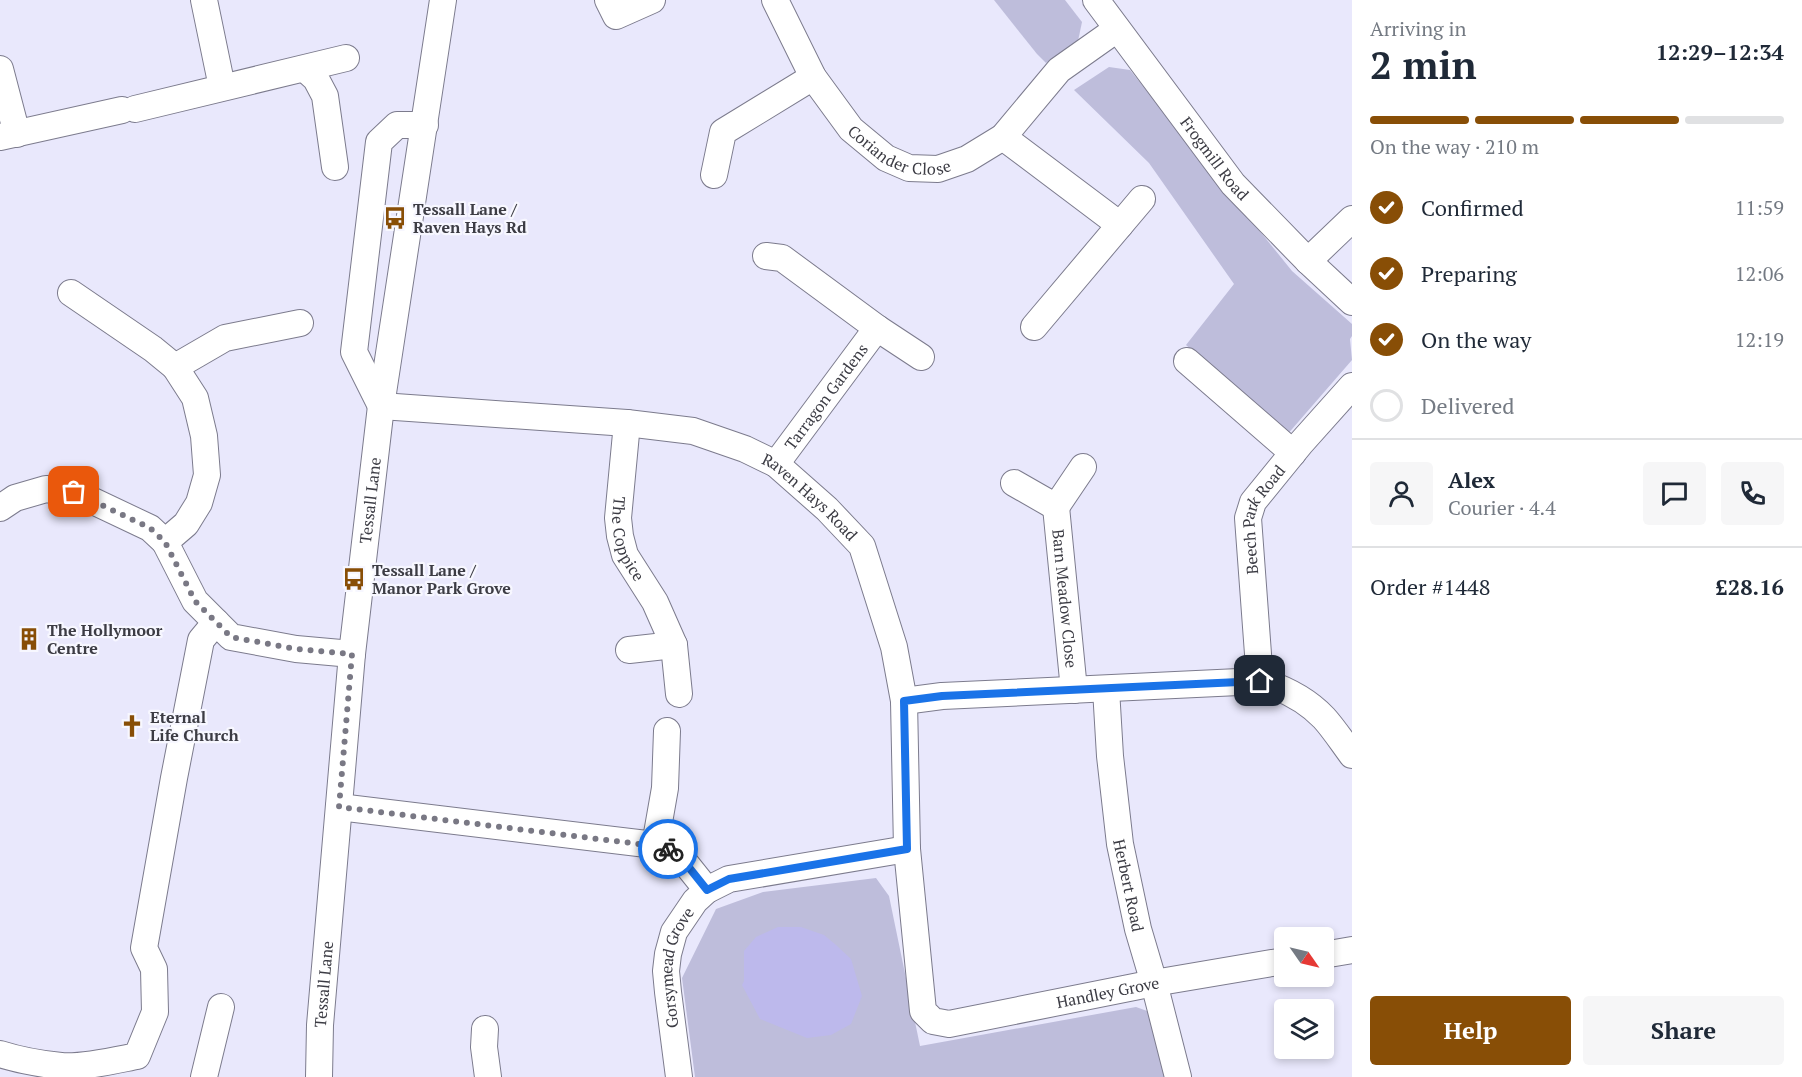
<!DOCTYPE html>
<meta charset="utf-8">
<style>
:root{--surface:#fff;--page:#f6f6f7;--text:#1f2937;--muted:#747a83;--line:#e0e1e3;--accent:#884e06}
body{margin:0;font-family:"PT Serif",serif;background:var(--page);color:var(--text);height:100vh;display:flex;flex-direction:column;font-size:22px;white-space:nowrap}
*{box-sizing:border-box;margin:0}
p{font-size:20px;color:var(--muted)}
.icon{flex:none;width:33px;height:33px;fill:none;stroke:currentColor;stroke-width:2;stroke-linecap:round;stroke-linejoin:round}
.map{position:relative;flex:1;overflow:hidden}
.details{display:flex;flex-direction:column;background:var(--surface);width:450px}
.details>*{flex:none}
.needle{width:39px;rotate:124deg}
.controls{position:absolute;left:1274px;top:927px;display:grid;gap:12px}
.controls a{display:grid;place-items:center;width:60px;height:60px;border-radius:6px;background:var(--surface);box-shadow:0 3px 9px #0003;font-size:30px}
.pin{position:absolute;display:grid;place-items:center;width:51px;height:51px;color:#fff;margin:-26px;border-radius:12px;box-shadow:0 3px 9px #0006}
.courier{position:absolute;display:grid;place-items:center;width:60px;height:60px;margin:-30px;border:4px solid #1a73e8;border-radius:50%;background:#fff;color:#222;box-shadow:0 2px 8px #0007}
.summary em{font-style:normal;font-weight:800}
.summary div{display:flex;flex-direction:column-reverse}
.summary{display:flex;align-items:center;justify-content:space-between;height:102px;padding:0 18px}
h1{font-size:39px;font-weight:800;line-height:45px}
.bar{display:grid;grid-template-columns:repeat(4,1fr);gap:9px 6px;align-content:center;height:72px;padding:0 18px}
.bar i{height:8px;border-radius:4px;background:var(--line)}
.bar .selected{background:var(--accent)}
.bar p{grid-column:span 4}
.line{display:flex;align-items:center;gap:15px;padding:0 18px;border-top:2px solid var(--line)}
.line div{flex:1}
.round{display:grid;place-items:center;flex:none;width:63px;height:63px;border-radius:6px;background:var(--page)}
ol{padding:0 18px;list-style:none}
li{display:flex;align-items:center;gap:18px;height:66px}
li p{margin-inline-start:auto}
li .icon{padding:6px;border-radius:50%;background:var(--accent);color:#fff;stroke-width:4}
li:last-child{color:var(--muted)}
li i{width:33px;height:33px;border:3px solid var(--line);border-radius:50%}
.primary-button{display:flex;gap:12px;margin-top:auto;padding:12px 18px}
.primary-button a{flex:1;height:69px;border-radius:6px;background:var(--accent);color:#fff;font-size:24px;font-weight:800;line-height:69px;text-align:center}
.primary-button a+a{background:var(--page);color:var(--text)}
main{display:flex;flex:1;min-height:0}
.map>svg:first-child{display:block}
.green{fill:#bebddb}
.water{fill:#bdb9ec}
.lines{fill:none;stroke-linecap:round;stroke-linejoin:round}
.minor-casing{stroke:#7c7b8d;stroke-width:28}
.minor{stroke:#fff;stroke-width:26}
.done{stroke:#797884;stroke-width:6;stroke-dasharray:0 10.8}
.route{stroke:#1a73e8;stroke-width:8}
.labels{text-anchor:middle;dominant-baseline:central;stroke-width:4.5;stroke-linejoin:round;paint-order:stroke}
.street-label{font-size:16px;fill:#3c3c44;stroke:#f7f7ff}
.poi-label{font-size:16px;font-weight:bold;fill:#3c3c44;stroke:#f7f7ff;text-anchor:start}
</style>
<main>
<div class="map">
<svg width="1352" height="1077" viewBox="0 0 1352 1077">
<rect width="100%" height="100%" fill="#e9e8fc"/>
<g class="green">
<path d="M994,0H1065L1082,22L1078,41L1046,63L1037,54Z"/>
<path d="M1109,67L1130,70L1292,271L1352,324V336L1350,339L1352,360L1286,436L1186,345L1234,284L1149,163L1074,90Z"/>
<path d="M876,878L889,896L920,1046L1136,1007L1150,1012L1166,1077H695L682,978L716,909L763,892Z"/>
</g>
<path class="water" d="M778,927H801L824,935L836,945L851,959L862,996L851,1024L831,1035L807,1038L760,1019L742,985L744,981V951L756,937Z"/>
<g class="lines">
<g class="minor-casing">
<g id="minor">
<path d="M204,0L222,87"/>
<path d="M608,0L616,16L652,0"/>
<path id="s1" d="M775,0L813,77L851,129L886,158L909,168L938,169L967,159L1003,137L1059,70L1117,29"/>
<path id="s2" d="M1096,0L1233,184L1308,261L1352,302"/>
<path d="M0,69L17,134"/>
<path d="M305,69L316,79L325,96L335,167"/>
<path d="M135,109L346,58"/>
<path id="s3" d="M425,125H397L379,142L354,352L381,406L627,423L693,431L745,449L776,464L827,509L862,546L894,647L904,701L907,849L923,1011L933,1021L949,1024L1154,983L1284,961"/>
<path d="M0,137L122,110"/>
<path d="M1003,137L1120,225"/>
<path d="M714,175L723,132L813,77"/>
<path d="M766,256L782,258L877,328L921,357"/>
<path d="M1308,261L1352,219"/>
<path d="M71,293L153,349L175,367"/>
<path d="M300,323L225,338L175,367L195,398L204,436L207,475L199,503L186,524L165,542L195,601L231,637L296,649L352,654"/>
<path d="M1034,327L1142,199"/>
<path d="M1187,361L1293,453"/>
<path id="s4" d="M627,423L618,518L620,536L625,555L655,602L674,645L679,694"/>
<path id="s5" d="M776,464L877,328"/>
<path d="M1014,483L1056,507L1083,467"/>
<path id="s6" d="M1056,507L1074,690"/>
<path d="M0,508L15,498L46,489L74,492L150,528L165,542"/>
<path d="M629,650L674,645"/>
<path id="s7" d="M1260,681L1248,518L1253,502L1301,443L1352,386"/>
<path id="s8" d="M1106,689L1110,756L1120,844L1138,929L1154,983L1178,1077"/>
<path d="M904,701L942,696L1260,681C1283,688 1307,700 1324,718C1334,729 1343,743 1352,755"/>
<path d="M339,807L655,845L665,788L667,731"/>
<path d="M655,845L670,850L683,860L707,890"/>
<path d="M1323,955L1352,950"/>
<path d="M485,1029L484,1047L488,1077"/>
<path d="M0,1054C19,1060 41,1064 61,1066C82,1068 116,1060 137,1056L155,1012L154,969L144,948L174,778L201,640L216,622"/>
<path d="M204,1077L221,1007"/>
<path id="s9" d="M319,1077L320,1025L352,654L381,406L443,0"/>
<path id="s10" d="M679,1077L668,992L666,971L668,954L674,932L695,901L707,890L729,879L907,849"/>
</g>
</g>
<use href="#minor" class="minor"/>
</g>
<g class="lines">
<path class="done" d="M74,492L150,528L165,542L195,601L231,637L296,649L352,654L339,807L655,846L668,849"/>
<path class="route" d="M668,849L683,860L707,890L729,879L907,849L904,701L942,696L1260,681"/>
</g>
<defs>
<g id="bus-bare" transform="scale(1.8)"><path d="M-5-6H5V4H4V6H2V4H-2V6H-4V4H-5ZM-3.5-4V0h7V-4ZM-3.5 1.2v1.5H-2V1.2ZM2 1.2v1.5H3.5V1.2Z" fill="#884e06" stroke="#f7f7ff" stroke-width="2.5" paint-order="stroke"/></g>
<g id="building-bare" transform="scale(1.8)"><path d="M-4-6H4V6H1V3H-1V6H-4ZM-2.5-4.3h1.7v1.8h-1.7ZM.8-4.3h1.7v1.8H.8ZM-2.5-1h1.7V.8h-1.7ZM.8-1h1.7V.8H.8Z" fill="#884e06" stroke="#f7f7ff" stroke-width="2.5" paint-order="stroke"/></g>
<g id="church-bare" transform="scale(1.8)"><path d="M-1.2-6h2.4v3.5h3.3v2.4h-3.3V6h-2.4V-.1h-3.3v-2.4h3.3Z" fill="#884e06" stroke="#f7f7ff" stroke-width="2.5" paint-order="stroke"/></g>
</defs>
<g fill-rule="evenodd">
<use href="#bus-bare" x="395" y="218"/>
<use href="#bus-bare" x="354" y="579"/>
<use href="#building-bare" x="29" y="639"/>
<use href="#church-bare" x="132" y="726"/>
</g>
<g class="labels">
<g class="street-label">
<text stroke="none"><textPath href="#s1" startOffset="206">Coriander Close</textPath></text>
<text stroke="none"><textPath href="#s2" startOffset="198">Frogmill Road</textPath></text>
<text stroke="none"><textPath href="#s5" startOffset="84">Tarragon Gardens</textPath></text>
<text stroke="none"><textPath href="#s3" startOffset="774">Raven Hays Road</textPath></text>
<text stroke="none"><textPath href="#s9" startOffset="579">Tessall Lane</textPath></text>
<text stroke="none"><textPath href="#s7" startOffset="166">Beech Park Road</textPath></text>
<text stroke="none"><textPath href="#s4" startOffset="118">The Coppice</textPath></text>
<text stroke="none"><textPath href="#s6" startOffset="92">Barn Meadow Close</textPath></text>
<text stroke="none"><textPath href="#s8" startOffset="198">Herbert Road</textPath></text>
<text stroke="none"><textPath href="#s10" startOffset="112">Gorsymead Grove</textPath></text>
<text stroke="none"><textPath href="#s9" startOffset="93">Tessall Lane</textPath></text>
<text stroke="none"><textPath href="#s3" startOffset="1510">Handley Grove</textPath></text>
</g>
<g class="poi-label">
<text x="413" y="209">Tessall Lane /<tspan x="413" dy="18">Raven Hays Rd</tspan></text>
<text x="372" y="570">Tessall Lane /<tspan x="372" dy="18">Manor Park Grove</tspan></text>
<text x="47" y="630">The Hollymoor<tspan x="47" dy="18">Centre</tspan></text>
<text x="150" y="717">Eternal<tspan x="150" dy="18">Life Church</tspan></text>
</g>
</g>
</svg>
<div class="controls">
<a><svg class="needle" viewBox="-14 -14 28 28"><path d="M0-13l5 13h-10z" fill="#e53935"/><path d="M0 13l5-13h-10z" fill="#747a83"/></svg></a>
<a><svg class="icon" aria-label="layers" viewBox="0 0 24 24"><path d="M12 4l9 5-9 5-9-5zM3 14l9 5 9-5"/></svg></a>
</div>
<div class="pin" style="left:74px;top:492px;background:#ea580c"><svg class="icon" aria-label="bag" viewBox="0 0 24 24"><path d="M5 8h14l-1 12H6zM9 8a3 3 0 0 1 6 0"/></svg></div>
<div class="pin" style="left:1260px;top:681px;background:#1f2937"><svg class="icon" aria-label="home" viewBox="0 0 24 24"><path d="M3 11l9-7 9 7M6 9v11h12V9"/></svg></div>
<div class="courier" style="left:668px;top:849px"><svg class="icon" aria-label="bike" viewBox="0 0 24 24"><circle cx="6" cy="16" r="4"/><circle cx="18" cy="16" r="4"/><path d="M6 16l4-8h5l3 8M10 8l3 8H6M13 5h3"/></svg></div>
</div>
<section class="details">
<div class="summary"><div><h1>2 min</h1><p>Arriving in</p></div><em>12:29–12:34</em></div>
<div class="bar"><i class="selected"></i><i class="selected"></i><i class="selected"></i><i></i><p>On the way · 210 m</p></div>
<ol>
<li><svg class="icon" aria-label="check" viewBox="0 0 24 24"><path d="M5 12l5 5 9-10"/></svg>Confirmed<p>11:59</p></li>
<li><svg class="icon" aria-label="check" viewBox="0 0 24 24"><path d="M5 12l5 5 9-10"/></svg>Preparing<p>12:06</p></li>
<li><svg class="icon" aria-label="check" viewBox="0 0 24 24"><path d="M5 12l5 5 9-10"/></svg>On the way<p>12:19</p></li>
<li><i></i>Delivered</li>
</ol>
<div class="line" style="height:108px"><a class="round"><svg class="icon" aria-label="person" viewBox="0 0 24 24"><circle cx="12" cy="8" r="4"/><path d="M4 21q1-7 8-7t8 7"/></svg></a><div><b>Alex</b><p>Courier · 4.4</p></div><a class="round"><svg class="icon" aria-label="chat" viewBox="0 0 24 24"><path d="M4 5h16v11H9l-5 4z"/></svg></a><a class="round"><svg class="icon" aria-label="phone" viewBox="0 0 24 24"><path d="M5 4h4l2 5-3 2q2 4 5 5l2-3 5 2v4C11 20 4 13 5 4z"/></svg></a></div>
<div class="line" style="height:78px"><div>Order #1448</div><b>£28.16</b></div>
<div class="primary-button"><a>Help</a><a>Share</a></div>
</section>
</main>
